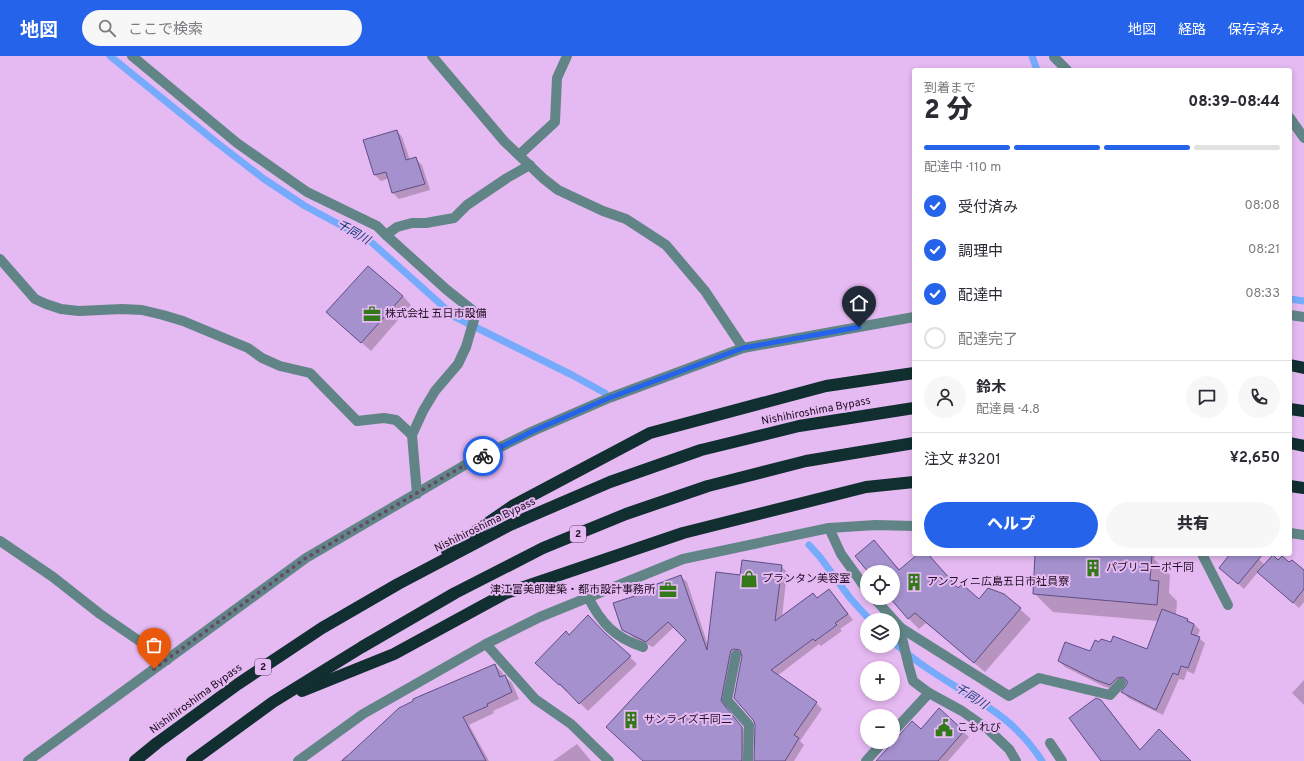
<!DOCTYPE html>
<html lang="ja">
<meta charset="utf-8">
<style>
:root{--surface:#fff;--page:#f7f7f7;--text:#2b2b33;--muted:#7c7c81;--line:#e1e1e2;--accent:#2563eb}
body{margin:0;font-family:Overpass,"Noto Sans JP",sans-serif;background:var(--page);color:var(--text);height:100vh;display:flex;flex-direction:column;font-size:15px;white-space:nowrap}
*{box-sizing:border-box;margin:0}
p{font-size:13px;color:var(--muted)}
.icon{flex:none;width:22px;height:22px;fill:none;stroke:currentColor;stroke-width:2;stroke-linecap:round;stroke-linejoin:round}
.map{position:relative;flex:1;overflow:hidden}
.details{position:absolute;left:912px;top:12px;width:380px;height:488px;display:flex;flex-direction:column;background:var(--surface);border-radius:4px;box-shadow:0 2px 6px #0003}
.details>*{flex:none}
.controls{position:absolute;left:860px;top:509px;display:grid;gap:8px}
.controls a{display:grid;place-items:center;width:40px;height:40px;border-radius:50%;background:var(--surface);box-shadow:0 2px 6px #0003;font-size:20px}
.pin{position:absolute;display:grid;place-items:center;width:34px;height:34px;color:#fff;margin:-41px -17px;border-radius:50% 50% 50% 0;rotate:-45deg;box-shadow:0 0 4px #0007}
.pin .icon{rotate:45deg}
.courier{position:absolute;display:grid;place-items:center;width:40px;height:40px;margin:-20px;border:3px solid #2563eb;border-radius:50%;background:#fff;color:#222;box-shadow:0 1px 5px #0007}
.overview em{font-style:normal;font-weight:800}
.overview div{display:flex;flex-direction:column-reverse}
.overview{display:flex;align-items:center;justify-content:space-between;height:68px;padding:0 12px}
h1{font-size:26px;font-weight:800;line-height:30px}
.bar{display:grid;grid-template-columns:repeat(4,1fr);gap:6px 4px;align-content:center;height:48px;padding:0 12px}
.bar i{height:5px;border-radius:3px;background:var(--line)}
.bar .selected{background:var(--accent)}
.bar p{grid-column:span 4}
.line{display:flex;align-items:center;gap:10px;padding:0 12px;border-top:1px solid var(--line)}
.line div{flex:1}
.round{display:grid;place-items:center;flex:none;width:42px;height:42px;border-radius:21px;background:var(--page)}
ol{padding:0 12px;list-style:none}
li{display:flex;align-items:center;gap:12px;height:44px}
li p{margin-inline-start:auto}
li .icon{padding:4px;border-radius:50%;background:var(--accent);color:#fff;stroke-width:4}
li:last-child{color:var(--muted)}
li i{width:22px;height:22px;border:2px solid var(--line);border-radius:50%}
.cta{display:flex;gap:8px;margin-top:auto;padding:8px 12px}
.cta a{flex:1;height:46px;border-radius:24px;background:var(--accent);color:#fff;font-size:16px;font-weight:800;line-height:46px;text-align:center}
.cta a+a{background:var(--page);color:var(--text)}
header{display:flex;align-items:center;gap:24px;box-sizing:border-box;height:56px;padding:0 20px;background:var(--accent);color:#fff}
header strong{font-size:19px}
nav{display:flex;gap:22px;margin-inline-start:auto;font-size:14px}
.search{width:280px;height:36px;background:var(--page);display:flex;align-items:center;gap:10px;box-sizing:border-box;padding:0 14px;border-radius:22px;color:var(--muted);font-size:15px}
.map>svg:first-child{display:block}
.shadow{fill:#0003}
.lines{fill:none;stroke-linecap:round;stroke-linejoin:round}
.stream{stroke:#76aafb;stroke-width:7}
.building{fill:#a491ce;stroke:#614e85}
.minor{stroke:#618586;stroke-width:10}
.highway{stroke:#112f30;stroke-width:12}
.done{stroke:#644a6b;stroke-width:4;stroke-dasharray:0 7.2}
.route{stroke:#2563eb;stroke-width:5}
.labels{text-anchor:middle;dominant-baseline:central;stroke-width:4;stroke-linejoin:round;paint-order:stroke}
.shield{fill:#e5b9f1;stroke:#5a4261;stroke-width:1}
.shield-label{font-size:10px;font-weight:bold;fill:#1f0f23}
.poi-label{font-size:11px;fill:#1f0f23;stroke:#e5b9f1;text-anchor:start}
.street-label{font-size:11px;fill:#1f0f23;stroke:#e5b9f1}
.water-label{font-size:12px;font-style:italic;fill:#133c7b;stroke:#e5b9f1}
</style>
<header>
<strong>地図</strong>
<div class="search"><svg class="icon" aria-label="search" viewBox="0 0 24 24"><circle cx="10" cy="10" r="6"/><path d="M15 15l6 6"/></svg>ここで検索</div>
<nav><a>地図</a><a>経路</a><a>保存済み</a></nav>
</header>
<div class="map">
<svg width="1304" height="705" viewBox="0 0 1304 705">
<rect width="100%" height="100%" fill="#e5b9f1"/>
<g class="shadow">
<path d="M397,75L402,81L410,104L416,103L422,109L430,134L399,143L393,137L389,122L381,125L375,119Z"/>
<path d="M403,240L411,249L371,295L327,256Z"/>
<path d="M874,486L900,514L919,498H927L959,533L979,544L1004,539L1031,563L985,616L926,567L919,573L908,562L891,542H893V516H869Z"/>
<path d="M1036,498H1153L1155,499L1154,503L1170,519L1169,537L1177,545L1176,559L1188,564L1194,568L1200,574L1197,581L1205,587L1194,618L1187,615L1184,624L1179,623L1163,659L1128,642L1123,636L1128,627L1125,626L1117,635L1103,630L1065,611L1059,605L1091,597L1148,594L1158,565L1053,556L1034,537Z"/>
<path d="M1232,498H1253L1265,509L1278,505L1289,508L1304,515V546L1299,552L1258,516L1244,533L1227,518Z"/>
<path d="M781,510L787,516L782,561L813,538L818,543L829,535L835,540L853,564L840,573L842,575L821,590L819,588L777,620L816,647L822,653L800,685L804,689L794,705H756V669L743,599L741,598L735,604L726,652L748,678L747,705H644L688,584L674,571L653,591L635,583L623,573L651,536L681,521L687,526L708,589L741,520Z"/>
<path d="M569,580L608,581L637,608L588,655L568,635L567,636L536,607Z"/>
<path d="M495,609L502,616L504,620L512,627L519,643L493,655L494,657L469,669L489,705H340L347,699L349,701Z"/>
<path d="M1304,624V649L1292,637Z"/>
<path d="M1101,645L1108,652L1140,695L1189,705H1103Z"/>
<path d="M939,654L969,681L948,705H878L921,675Z"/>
<path d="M577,688L591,705H553Z"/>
</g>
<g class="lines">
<g class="stream">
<path d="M110,0L216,86L264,123L305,150L370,185L455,261L572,319L605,337"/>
<path d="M1032,0L1037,14"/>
<path d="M1290,243L1304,245"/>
<path d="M809,489L820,501L850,542L870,564"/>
<path d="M893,586C903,594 913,603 924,610C969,642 1010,655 1042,705"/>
</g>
</g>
<g class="building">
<path d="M397,74L406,104L416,101L425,128L392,137L386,116L374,119L363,84Z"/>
<path d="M368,210L403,240L361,287L326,256Z"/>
<path d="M874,484L899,514L918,498H928L958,532L962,528L979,543L988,532L1004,538L1021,552L974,607L915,557L908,563L890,542H893V516H868L855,500Z"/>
<path d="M1035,498H1142L1152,499L1150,524L1159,525L1157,549L1033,538Z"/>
<path d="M1230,498H1263L1238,528L1219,512Z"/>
<path d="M1273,499L1278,504L1282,500L1289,506L1292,504L1304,514V533L1293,547L1257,516Z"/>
<path d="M742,504L782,509L775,565L813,537L817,542L829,533L848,558L835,567L837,569L815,585L813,583L771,614L817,646L794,679L799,682L785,705H754L755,669L754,665L734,642L742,600L740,594L734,593L731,594L730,598L721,645L742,671V705H643L606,671L686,584L668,566L646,586L622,574L613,547L650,535L649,531L681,519L707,594L716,516L740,519Z"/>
<path d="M1162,553L1188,563L1187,565L1194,568L1191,578L1200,581L1188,612L1181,610L1178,619L1173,617L1156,654L1121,636L1127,628V625L1123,621L1117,622L1110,629L1096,624L1058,605L1065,586L1090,595L1095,584L1099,586L1101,583L1111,586L1113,580L1147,593Z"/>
<path d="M588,559L605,577L631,600L579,648L560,628L559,629L535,607L566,575L569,579Z"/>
<path d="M495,608L500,621L505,619L512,636L487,648L488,650L463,661L486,705H342L399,652L413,645V643Z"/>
<path d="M1096,642L1101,644L1140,694L1159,673L1191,705H1101L1069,662Z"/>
<path d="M939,652L964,675L938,705H876L912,665L921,673Z"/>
</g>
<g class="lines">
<g class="minor">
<path d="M132,0L237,87L307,136L377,170L386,179"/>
<path d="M432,0L504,85L544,123L558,134L603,155L626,163L666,189L705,235L743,292"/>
<path d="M1054,1L1067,14"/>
<path d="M1290,62L1304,82"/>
<path d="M519,99L555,66L557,22L567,0"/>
<path d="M0,203L35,243L46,248L61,253L79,255L122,253L142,254L163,259L183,265L248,292L262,302L280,310L310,317L357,365L384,362L396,364L412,379"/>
<path d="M1290,259L1304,261"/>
<path d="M417,438L412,379L423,355L435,335L458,308L466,291L476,257L447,234L386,179L397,171L412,167H426L454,162L467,149L507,122L530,109"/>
<path d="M829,472L841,498L867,534"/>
<path d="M1290,477L1304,479"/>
<path d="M0,485L53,521L100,558L167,604"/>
<path d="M1202,498L1228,549"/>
<path d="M588,541C601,567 615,582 643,591"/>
<path d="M874,542L901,572L902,582L909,611L913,625L929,637L962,655L989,674L1009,693L1016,705"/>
<path d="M901,572L1009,640L1039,622L1110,639L1121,627"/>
<path d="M486,588L535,643L571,668L609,705"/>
<path d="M736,599L727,644L749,669L748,705"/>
<path d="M893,676L929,637"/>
<path d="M1050,687L1062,705"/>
<path d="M28,705L306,502L470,406L533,375L609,342L743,292L914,261"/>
<path d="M298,705L363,658L486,588L540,561L683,503L829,472L876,469L914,470"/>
<path d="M866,705L883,686"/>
</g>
<g class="highway">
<path d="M1290,309L1304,312"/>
<path d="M1290,353L1304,355"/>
<path d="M1290,387L1304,390"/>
<path d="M1290,430L1304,432"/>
<path d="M447,495L514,449L650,377L826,330L914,317"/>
<path d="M302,635L394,598L506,537L683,477L866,431L914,426"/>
<path d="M135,705L157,687L238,628L322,572L398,528L510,469L610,426L701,394L799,370L914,352"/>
<path d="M192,705L273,646L362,591L455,537L543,492L626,458L708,430L806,405L914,387"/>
</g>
</g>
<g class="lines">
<path class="done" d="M154,613L306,502L470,406L483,400"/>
<path class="route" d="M483,400L533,375L609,342L743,292L859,271"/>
</g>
<defs>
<g id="office-bare" transform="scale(1.38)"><path d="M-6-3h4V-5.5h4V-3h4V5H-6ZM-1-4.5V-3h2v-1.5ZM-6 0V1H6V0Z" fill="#337819" stroke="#e5b9f1" stroke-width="2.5" paint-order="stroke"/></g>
<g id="building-bare" transform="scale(1.38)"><path d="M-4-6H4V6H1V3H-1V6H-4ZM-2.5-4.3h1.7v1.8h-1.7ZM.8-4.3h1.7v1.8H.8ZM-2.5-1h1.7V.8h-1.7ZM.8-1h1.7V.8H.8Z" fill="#337819" stroke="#e5b9f1" stroke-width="2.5" paint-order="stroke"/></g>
<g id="shop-bare" transform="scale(1.38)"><path d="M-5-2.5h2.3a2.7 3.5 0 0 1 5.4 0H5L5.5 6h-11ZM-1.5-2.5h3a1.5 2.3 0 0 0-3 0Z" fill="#337819" stroke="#e5b9f1" stroke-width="2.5" paint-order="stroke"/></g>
<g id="civic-bare" transform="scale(1.38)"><path d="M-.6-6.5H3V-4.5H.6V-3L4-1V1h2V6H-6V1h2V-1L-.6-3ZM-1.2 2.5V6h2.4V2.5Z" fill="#337819" stroke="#e5b9f1" stroke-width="2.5" paint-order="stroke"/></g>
</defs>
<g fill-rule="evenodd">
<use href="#office-bare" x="372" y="258"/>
<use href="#building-bare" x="1093" y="512"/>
<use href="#shop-bare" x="749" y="523"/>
<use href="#building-bare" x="914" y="526"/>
<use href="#office-bare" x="668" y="534"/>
<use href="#building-bare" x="631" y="664"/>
<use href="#civic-bare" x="944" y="672"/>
</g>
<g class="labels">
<g class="shield">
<rect x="570" y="470" width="16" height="16" rx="3"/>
<rect x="255" y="603" width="16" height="16" rx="3"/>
</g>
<g class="shield-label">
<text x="578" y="478">2</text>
<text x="263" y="611">2</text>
</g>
<g class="poi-label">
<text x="385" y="258">株式会社 五日市設備</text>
<text x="1106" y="512">パブリコーポ千同</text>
<text x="762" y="523">プランタン美容室</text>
<text x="927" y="526">アンフィニ広島五日市社員寮</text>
<text x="655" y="534" text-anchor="end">津江富美郎建築・都市設計事務所</text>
<text x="644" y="664">サンライズ千同二</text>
<text x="957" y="672">こもれび</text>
</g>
<g class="street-label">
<text transform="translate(816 355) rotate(-11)">Nishihiroshima Bypass</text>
<text transform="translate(485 469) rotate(-26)">Nishihiroshima Bypass</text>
<text transform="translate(196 643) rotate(-36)">Nishihiroshima Bypass</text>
</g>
<g class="water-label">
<text transform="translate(353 177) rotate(30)">千同川</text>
<text transform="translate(971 641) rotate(33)">千同川</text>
</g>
</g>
</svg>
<div class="controls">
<a><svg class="icon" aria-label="locate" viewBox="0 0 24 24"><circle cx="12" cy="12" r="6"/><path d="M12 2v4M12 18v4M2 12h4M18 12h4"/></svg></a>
<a><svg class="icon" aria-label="layers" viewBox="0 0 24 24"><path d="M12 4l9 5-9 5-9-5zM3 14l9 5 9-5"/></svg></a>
<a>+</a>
<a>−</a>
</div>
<div class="pin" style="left:154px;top:613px;background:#ea580c"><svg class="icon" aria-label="bag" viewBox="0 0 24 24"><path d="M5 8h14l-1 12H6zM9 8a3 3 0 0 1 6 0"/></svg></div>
<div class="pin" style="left:859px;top:271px;background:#1f2937"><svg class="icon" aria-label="home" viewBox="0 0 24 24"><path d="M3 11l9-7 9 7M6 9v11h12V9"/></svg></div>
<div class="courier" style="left:483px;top:400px"><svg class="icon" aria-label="bike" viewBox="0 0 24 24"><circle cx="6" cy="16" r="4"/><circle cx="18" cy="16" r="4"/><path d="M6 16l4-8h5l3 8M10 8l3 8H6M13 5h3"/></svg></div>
<section class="details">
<div class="overview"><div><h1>2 分</h1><p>到着まで</p></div><em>08:39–08:44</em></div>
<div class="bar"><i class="selected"></i><i class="selected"></i><i class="selected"></i><i></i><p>配達中 · 110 m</p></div>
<ol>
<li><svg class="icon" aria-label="check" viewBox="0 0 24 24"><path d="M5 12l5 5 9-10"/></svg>受付済み<p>08:08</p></li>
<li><svg class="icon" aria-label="check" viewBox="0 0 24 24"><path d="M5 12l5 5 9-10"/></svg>調理中<p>08:21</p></li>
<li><svg class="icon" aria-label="check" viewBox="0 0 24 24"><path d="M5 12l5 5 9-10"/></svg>配達中<p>08:33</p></li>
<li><i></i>配達完了</li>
</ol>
<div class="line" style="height:72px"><a class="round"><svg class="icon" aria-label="person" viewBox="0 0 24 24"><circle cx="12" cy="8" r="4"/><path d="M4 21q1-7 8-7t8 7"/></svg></a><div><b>鈴木</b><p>配達員 · 4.8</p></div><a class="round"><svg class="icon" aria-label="chat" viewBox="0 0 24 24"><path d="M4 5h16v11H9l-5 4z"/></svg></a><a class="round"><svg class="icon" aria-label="phone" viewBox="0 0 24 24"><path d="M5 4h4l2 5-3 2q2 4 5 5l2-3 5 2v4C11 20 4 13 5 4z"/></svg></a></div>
<div class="line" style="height:52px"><div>注文 #3201</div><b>¥2,650</b></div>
<div class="cta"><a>ヘルプ</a><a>共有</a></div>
</section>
</div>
